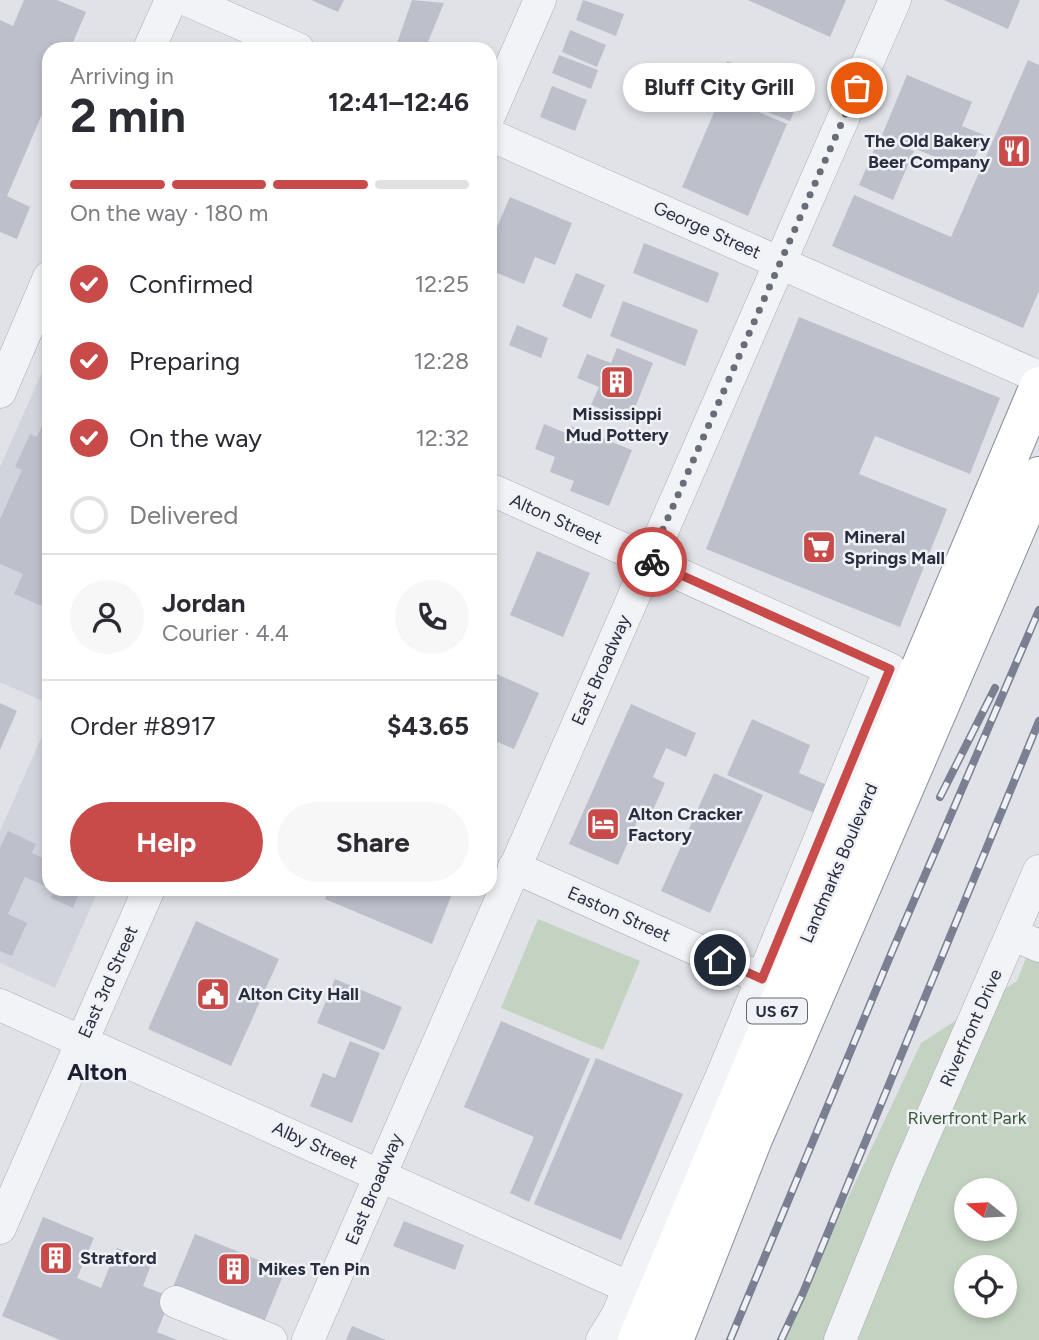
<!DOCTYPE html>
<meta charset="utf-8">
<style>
:root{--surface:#fff;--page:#f7f7f7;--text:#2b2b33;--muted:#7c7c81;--line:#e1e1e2;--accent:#c84a49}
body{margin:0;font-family:Figtree,sans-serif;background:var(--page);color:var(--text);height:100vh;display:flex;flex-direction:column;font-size:26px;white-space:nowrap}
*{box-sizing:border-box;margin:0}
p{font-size:23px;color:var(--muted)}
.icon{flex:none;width:38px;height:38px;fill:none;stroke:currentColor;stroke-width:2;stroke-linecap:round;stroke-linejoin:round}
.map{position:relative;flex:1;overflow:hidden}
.panel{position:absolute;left:42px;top:42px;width:455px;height:854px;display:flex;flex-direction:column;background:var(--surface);border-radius:21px;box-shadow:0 4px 10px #0003}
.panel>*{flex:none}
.needle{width:46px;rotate:288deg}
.controls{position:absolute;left:954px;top:1178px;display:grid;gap:14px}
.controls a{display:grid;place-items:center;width:63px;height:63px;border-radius:50%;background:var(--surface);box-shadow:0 4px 10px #0003;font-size:35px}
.pin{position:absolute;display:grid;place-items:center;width:60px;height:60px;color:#fff;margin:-30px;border:4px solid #fff;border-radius:50%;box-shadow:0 2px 7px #0007}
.courier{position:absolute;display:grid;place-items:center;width:70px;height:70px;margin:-35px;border:5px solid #c84a49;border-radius:50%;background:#fff;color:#222;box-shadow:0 2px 9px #0007}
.bubble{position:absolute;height:49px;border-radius:24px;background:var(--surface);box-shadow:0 4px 10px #0003;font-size:23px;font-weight:700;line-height:49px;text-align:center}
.summary em{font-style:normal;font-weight:700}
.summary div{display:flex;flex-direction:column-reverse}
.summary{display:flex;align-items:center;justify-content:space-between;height:119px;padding:0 28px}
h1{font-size:46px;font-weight:700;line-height:52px}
.bar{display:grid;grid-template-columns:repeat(4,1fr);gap:10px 7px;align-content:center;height:84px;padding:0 28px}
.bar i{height:9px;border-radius:5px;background:var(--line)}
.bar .on{background:var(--accent)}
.bar p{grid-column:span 4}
.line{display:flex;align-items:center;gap:18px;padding:0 28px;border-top:2px solid var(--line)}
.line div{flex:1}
.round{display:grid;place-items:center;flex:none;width:74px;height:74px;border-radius:37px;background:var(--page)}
ol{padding:0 28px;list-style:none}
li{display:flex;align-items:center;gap:21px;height:77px}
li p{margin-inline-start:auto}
li .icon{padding:7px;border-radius:50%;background:var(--accent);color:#fff;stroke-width:4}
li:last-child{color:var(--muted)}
li i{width:38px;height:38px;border:4px solid var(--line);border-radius:50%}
.button{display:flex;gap:14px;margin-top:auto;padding:14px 28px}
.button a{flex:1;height:80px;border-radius:42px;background:var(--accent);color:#fff;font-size:28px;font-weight:700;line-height:80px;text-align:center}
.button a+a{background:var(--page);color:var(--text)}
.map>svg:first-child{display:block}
.built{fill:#d2d4dd}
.green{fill:#c3d2c1;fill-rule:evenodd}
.building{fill:#bdc0cb}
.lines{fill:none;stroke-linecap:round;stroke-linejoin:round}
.minor-casing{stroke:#a9acb5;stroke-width:33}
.highway-casing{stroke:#888d9e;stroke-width:40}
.minor{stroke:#f2f3f6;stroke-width:32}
.highway{stroke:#fff;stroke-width:38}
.rail-casing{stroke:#7a7f91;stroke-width:8}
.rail{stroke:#eff1f6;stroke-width:5;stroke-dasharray:16;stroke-linecap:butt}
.done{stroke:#696d7a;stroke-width:7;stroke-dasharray:0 12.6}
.route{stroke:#c84a49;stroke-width:9}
.labels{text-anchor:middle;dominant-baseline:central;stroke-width:5;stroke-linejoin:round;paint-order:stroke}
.shield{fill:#eff1f6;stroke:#646876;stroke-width:2}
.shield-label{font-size:16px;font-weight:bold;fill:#292e3f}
.poi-label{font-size:18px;font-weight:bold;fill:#292e3f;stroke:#eff1f6;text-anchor:start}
.street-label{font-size:18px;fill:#292e3f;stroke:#eff1f6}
.park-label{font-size:18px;fill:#385a37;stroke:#eff1f6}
.district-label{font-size:24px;font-weight:bold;fill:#1b1f2f;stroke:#eff1f6}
</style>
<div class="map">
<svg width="1039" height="1340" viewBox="0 0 1039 1340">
<rect width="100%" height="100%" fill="#e0e2e8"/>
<g class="built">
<path d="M49,356V704L0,682V467Z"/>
<path d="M49,720V889H99L55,988L0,963V831Z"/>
</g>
<g class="green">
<path d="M538,919L640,961L603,1050L501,1008Z"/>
<path d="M1039,925V1340H781L921,1043L1017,981ZM966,1190H1004V1228H966ZM966,1267H1004V1306H966Z"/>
</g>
<g class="building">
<path d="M24,0H57L86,12L70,49H49V98L7,196L30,207L17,239L0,232V20L13,26Z"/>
<path d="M311,0H344L338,12Z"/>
<path d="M412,0L444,3L425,49H395Z"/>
<path d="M583,0L624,14L616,36L576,20Z"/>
<path d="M748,0H846L830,37Z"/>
<path d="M944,0H1020L1008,29Z"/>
<path d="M570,30L606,45L597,67L562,52Z"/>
<path d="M559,55L598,70L591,89L552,73Z"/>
<path d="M1028,60L1039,65V291L1023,328L832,246L854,195L951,237Z"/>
<path d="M727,61L802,91L790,121L715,91Z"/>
<path d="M907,75L972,102L962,126L984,135L969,171L882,135Z"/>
<path d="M552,86L587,100L575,131L540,117Z"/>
<path d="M721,96L787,124L748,216L682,187Z"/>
<path d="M880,136L914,151L893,200L859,185Z"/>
<path d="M510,197L572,223L555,265L535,257L524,284L490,270V243Z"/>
<path d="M644,243L719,273L708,303L633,273Z"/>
<path d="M576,273L605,285L591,319L562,306Z"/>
<path d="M623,301L698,330L685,366L610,336Z"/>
<path d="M799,317L1000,398L970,474L875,436L859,474L947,509L900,627L706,549Z"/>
<path d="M517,325L548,338L541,358L509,345Z"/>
<path d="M617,348L653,363L630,420L591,405L599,387L577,378L587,354L611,363Z"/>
<path d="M49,410V609L14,594L23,574L0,564V519L22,470L15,467L30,434L37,437Z"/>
<path d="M544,424L568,434L571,426L632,450L609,506L570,491L574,481L550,472L555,457L535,449Z"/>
<path d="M537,551L590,573L563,637L510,615Z"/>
<path d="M490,671L539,693L514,749L490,739Z"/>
<path d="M0,703L17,711L0,750Z"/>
<path d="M631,704L696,733L686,757L666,748L653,777L665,783L653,810L644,806L618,865L569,844Z"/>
<path d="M752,719L810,745L799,773L827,785L814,813L727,775Z"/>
<path d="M714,773L763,795L710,913L661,891Z"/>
<path d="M8,831L36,844L32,853L49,861V888L25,877L8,914L27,923L12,956L0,951V848Z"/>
<path d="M55,889H81L73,908L51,898Z"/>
<path d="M329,889H454L432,944L325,899Z"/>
<path d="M196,921L279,959L231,1066L148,1029Z"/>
<path d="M335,979L402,1007L384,1050L317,1023Z"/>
<path d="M501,1021L590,1059L529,1202L510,1193L534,1137L464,1107Z"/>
<path d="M350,1041L380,1053L352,1123L310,1106L323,1073L335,1078Z"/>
<path d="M596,1058L683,1094L621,1240L534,1204Z"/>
<path d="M43,1217L94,1238L77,1278L101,1288L117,1248L152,1262L143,1286L171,1297L157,1332L177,1340H60L2,1316Z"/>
<path d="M404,1221L464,1245L455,1270L393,1246Z"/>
<path d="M195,1234L285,1271L260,1332L173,1287Z"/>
<path d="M352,1326L386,1340H346Z"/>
</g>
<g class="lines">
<g class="minor-casing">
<g id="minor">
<path d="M187,0L298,49"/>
<path d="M149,49L171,0"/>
<path d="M490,114L540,0"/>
<path d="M490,135L1039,377"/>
<path d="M0,392L49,277"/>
<path d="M490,489L890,669L723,1073L617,1316L602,1340"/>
<path d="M514,867L762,979"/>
<path d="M1012,934L1039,946"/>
<path d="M0,1005L630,1288"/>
<path d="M0,1228L149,889"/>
<path d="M176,1302L271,1340"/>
<path d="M308,1340L895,0"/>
<path d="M840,1340L907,1174L1039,871"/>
</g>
</g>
<g class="highway-casing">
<g id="highway">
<path d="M637,1340L1039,386"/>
<path d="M674,1340L753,1139L1039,476"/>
</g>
</g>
<use href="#minor" class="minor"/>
<use href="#highway" class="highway"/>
<g class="rail-casing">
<g id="rail">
<path d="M940,797L995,688"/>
<path d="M730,1340L891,954L1039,610"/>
<path d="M781,1340L803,1293L1039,721"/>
</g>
</g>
<use href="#rail" class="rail"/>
</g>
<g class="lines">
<path class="done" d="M652,562L649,561L857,88"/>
<path class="route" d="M652,562L890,669L762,979L720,960"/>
</g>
<defs>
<g id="restaurant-square" transform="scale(1.75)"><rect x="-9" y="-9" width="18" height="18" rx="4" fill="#c84a49" stroke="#eff1f6"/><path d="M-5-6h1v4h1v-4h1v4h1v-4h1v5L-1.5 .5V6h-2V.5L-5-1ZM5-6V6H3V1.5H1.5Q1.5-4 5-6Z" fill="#fff"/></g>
<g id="building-square" transform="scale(1.75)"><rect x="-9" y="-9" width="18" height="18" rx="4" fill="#c84a49" stroke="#eff1f6"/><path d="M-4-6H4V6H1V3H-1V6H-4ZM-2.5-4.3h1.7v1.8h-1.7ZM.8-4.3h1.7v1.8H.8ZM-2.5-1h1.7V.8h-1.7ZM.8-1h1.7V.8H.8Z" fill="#fff"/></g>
<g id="supermarket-square" transform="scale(1.75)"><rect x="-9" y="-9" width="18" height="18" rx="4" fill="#c84a49" stroke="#eff1f6"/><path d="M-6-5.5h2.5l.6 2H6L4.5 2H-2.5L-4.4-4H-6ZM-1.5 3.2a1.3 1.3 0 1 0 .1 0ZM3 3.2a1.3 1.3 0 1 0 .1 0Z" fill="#fff"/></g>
<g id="hotel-square" transform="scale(1.75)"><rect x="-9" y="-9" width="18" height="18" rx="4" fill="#c84a49" stroke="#eff1f6"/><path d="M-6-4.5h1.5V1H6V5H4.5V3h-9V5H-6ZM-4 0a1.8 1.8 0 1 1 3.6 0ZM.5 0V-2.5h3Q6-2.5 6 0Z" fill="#fff"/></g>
<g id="civic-square" transform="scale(1.75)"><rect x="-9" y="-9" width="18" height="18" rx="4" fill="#c84a49" stroke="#eff1f6"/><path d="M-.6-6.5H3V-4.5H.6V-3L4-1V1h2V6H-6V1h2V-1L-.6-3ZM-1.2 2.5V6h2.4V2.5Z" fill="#fff"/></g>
</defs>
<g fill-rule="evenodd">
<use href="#restaurant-square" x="1014" y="151"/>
<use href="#building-square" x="617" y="382"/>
<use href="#supermarket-square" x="819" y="547"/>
<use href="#hotel-square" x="603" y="824"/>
<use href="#civic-square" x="213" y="994"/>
<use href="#building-square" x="56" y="1258"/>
<use href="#building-square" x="234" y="1269"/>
</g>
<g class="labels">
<rect class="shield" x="747" y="998.5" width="60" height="25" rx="5"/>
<g class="shield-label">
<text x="777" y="1011">US 67</text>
</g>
<g class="poi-label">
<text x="990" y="141" text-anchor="end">The Old Bakery<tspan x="990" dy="21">Beer Company</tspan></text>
<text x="617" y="414" text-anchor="middle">Mississippi<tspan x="617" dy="21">Mud Pottery</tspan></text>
<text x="844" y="537">Mineral<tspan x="844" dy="21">Springs Mall</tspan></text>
<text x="628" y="814">Alton Cracker<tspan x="628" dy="21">Factory</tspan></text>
<text x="238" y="994">Alton City Hall</text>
<text x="80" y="1258">Stratford</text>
<text x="258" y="1269">Mikes Ten Pin</text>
</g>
<g class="street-label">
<text transform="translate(707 230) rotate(24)">George Street</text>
<text transform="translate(556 519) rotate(24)">Alton Street</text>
<text transform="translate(601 670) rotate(-66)">East Broadway</text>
<text transform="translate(839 863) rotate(-67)">Landmarks Boulevard</text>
<text transform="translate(619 914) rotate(24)">Easton Street</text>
<text transform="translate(108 982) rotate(-66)">East 3rd Street</text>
<text transform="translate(971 1028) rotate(-66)">Riverfront Drive</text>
<text transform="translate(315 1145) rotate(24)">Alby Street</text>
<text transform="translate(374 1189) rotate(-67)">East Broadway</text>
</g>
<g class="park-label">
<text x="967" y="1118">Riverfront Park</text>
</g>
<g class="district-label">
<text x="97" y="1071">Alton</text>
</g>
</g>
</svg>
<div class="controls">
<a><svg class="needle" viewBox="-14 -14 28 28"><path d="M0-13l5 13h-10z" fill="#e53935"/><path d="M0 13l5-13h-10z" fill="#7c7c81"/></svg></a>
<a><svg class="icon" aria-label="locate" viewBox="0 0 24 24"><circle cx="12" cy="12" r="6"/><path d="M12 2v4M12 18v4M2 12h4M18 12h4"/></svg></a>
</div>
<div class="pin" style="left:857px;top:88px;background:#ea580c"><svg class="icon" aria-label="bag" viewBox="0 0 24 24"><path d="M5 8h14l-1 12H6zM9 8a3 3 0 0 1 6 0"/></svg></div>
<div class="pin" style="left:720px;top:960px;background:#1f2937"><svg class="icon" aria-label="home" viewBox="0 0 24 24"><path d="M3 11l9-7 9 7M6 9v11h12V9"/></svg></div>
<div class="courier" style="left:652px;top:562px"><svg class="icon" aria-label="bike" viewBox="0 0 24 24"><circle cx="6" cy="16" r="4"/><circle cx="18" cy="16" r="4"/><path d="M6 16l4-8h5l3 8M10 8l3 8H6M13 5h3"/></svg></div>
<div class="bubble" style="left:623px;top:63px;width:192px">Bluff City Grill</div>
<section class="panel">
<div class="summary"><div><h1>2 min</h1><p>Arriving in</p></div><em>12:41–12:46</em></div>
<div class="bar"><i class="on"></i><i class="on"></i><i class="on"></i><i></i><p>On the way · 180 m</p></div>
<ol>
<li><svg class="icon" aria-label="check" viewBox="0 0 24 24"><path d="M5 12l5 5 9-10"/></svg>Confirmed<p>12:25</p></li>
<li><svg class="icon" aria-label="check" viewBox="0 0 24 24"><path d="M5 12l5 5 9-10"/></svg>Preparing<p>12:28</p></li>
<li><svg class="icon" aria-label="check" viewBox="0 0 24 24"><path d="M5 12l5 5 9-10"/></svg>On the way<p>12:32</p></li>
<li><i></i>Delivered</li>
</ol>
<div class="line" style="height:126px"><a class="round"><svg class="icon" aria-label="person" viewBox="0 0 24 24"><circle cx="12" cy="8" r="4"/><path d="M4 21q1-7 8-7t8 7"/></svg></a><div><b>Jordan</b><p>Courier · 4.4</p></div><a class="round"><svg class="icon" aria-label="phone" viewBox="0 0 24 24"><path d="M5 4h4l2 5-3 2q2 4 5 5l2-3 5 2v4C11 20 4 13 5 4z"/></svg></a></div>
<div class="line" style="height:91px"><div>Order #8917</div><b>$43.65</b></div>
<div class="button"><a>Help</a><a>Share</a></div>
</section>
</div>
